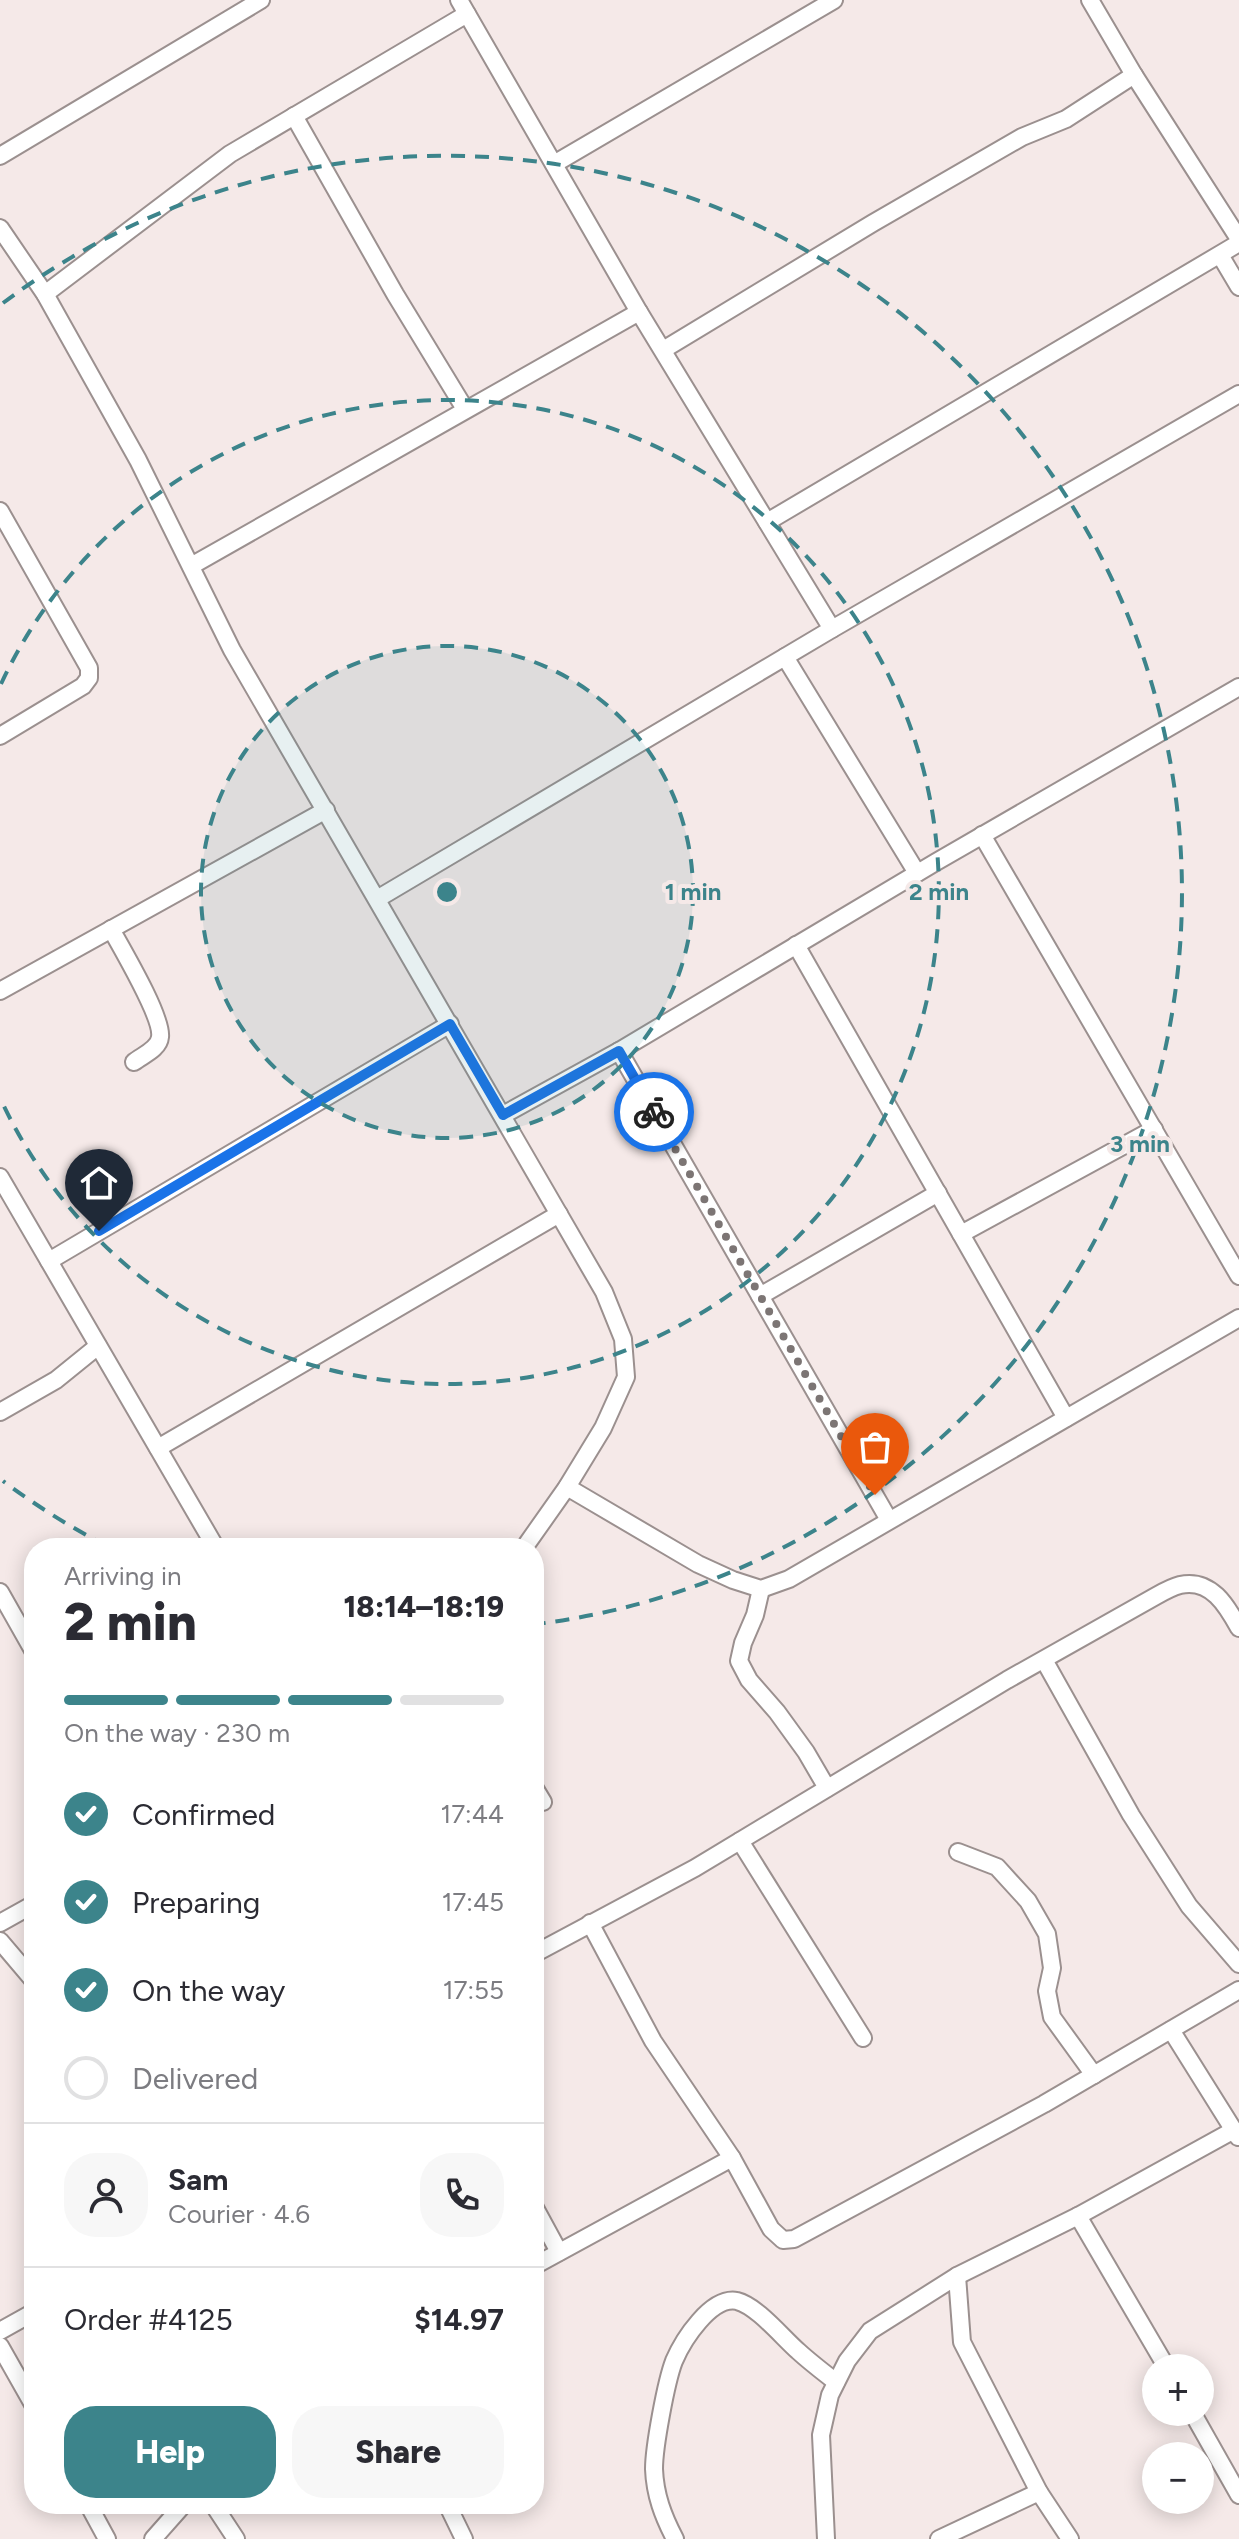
<!DOCTYPE html>
<meta charset="utf-8">
<style>
:root{--surface:#fff;--page:#f7f7f7;--text:#2b2b33;--muted:#7c7c81;--line:#e1e1e2;--accent:#3c848b}
body{margin:0;font-family:Figtree,sans-serif;background:var(--page);color:var(--text);height:100vh;display:flex;flex-direction:column;font-size:30px;white-space:nowrap}
*{box-sizing:border-box;margin:0}
p{font-size:26px;color:var(--muted)}
.icon{flex:none;width:44px;height:44px;fill:none;stroke:currentColor;stroke-width:2;stroke-linecap:round;stroke-linejoin:round}
.map{position:relative;flex:1;overflow:hidden}
.sheet{position:absolute;left:24px;top:1538px;width:520px;height:976px;display:flex;flex-direction:column;background:var(--surface);border-radius:32px;box-shadow:0 4px 20px #0003}
.sheet>*{flex:none}
.buttons{position:absolute;left:1142px;top:2354px;display:grid;gap:16px}
.buttons a{display:grid;place-items:center;width:72px;height:72px;border-radius:50%;background:var(--surface);box-shadow:0 4px 20px #0003;font-size:40px}
.pin{position:absolute;display:grid;place-items:center;width:68px;height:68px;color:#fff;margin:-82px -34px;border-radius:50% 50% 50% 0;rotate:-45deg;box-shadow:0 0 8px #0007}
.pin .icon{rotate:45deg}
.courier{position:absolute;display:grid;place-items:center;width:80px;height:80px;margin:-40px;border:6px solid #1a73e8;border-radius:50%;background:#fff;color:#222;box-shadow:0 2px 10px #0007}
.summary em{font-style:normal;font-weight:800}
.summary div{display:flex;flex-direction:column-reverse}
.summary{display:flex;align-items:center;justify-content:space-between;height:136px;padding:0 40px}
h1{font-size:52px;font-weight:800;line-height:60px}
.bar{display:grid;grid-template-columns:repeat(4,1fr);gap:12px 8px;align-content:center;height:96px;padding:0 40px}
.bar i{height:10px;border-radius:6px;background:var(--line)}
.bar .selected{background:var(--accent)}
.bar p{grid-column:span 4}
.line{display:flex;align-items:center;gap:20px;padding:0 40px;border-top:2px solid var(--line)}
.line div{flex:1}
.round{display:grid;place-items:center;flex:none;width:84px;height:84px;border-radius:32px;background:var(--page)}
ol{padding:0 40px;list-style:none}
li{display:flex;align-items:center;gap:24px;height:88px}
li p{margin-inline-start:auto}
li .icon{padding:8px;border-radius:50%;background:var(--accent);color:#fff;stroke-width:4}
li:last-child{color:var(--muted)}
li i{width:44px;height:44px;border:4px solid var(--line);border-radius:50%}
.action{display:flex;gap:16px;margin-top:auto;padding:16px 40px}
.action a{flex:1;height:92px;border-radius:32px;background:var(--accent);color:#fff;font-size:32px;font-weight:800;line-height:92px;text-align:center}
.action a+a{background:var(--page);color:var(--text)}
.map>svg:first-child{display:block}
.lines{fill:none;stroke-linecap:round;stroke-linejoin:round}
.street-casing{stroke:#9b908f;stroke-width:20}
.street{stroke:#fff;stroke-width:16}
.done{stroke:#7c7574;stroke-width:8;stroke-dasharray:0 14.4}
.route{stroke:#1a73e8;stroke-width:10}
.ring{fill:none;stroke:#3c848b;stroke-width:4;stroke-dasharray:14 10}
.centre{fill:#3c848b;stroke:#f5e9e8;stroke-width:4}
.ring-label{font-size:24px;text-anchor:middle;font-weight:bold;fill:#3c848b;stroke:#f5e9e8;stroke-width:8;stroke-linejoin:round;paint-order:stroke}
</style>
<div class="map">
<svg width="1239" height="2539" viewBox="0 0 1239 2539">
<rect width="100%" height="100%" fill="#f5e9e8"/>
<g class="lines">
<g class="street-casing">
<g id="street">
<path d="M459,0L639,312L832,629"/>
<path d="M1090,0L1134,75L1239,239"/>
<path d="M294,116L395,294L465,409"/>
<path d="M0,156L261,0"/>
<path d="M554,164L834,0"/>
<path d="M0,228L45,294L138,460L232,650L604,1292L623,1339L626,1377L603,1428L567,1487L524,1548"/>
<path d="M1220,255L1239,287"/>
<path d="M45,294L230,154L467,14"/>
<path d="M663,350L873,223L1022,137L1066,119L1134,75"/>
<path d="M0,511L89,668V678L83,686L0,736"/>
<path d="M767,522L1239,243"/>
<path d="M191,566L639,312"/>
<path d="M785,657L917,873"/>
<path d="M982,835L1239,1276"/>
<path d="M377,899L832,629L1239,394"/>
<path d="M111,929C122,949 163,1018 160,1037C159,1049 143,1055 134,1062"/>
<path d="M796,945L1066,1418"/>
<path d="M0,991L326,810"/>
<path d="M619,1051L889,1520"/>
<path d="M503,1115L619,1051L936,862L1239,687"/>
<path d="M0,1177L216,1548"/>
<path d="M961,1234L1154,1129"/>
<path d="M49,1261L450,1024"/>
<path d="M760,1296L938,1193"/>
<path d="M0,1412L56,1380L98,1346"/>
<path d="M158,1448L559,1214"/>
<path d="M567,1487L698,1564L733,1580L761,1589L789,1579L1239,1318"/>
<path d="M761,1589L755,1615L743,1643L739,1661L749,1680L777,1712L806,1752L827,1788"/>
<path d="M0,1592L34,1652"/>
<path d="M1044,1660L1131,1815L1189,1906L1239,1964"/>
<path d="M534,1787L543,1802"/>
<path d="M740,1841L863,2038"/>
<path d="M958,1852L997,1867L1028,1901L1047,1934L1052,1968L1047,1991L1052,2017L1094,2075"/>
<path d="M0,1923L34,1904"/>
<path d="M590,1923L653,2041L732,2158L771,2229L783,2240L794,2239L1044,2104L1239,1990"/>
<path d="M0,1941L34,1981"/>
<path d="M534,1954L695,1868L1007,1680L1156,1596C1163,1592 1172,1587 1180,1585C1211,1578 1227,1606 1239,1628"/>
<path d="M1171,2030L1238,2137"/>
<path d="M534,2206L559,2252"/>
<path d="M1078,2216L1167,2368"/>
<path d="M534,2266L732,2158"/>
<path d="M957,2276L962,2342L1039,2492L1070,2539"/>
<path d="M0,2331L34,2312"/>
<path d="M0,2346L34,2406"/>
<path d="M1192,2412L1239,2495"/>
<path d="M88,2504L107,2539"/>
<path d="M213,2504L236,2539"/>
<path d="M447,2504L464,2539"/>
<path d="M153,2539L184,2504"/>
<path d="M675,2539C663,2516 655,2495 654,2469C654,2447 666,2382 674,2361C683,2340 711,2296 737,2301C757,2306 782,2337 798,2351C810,2362 823,2372 836,2382"/>
<path d="M826,2539L821,2435L830,2395L847,2361L870,2331L957,2276L1078,2216L1234,2130"/>
<path d="M939,2539L1039,2492"/>
</g>
</g>
<use href="#street" class="street"/>
</g>
<g class="lines">
<path class="done" d="M654,1112L875,1495"/>
<path class="route" d="M99,1231L450,1024L503,1115L619,1051L654,1112"/>
</g>
<circle cx="447" cy="892" r="246" fill="#3c848b" fill-opacity=".12"/>
<g class="ring">
<circle cx="447" cy="892" r="246"/>
<path d="M1 684A492 492 0 1 1 1 1100"/>
<path d="M107 1546A737 737 0 0 1 3 1481M3 303A737 737 0 1 1 537 1624"/>
</g>
<circle cx="447" cy="892" r="12" class="centre"/>
<g class="ring-label">
<text x="693" y="900">1 min</text>
<text x="939" y="900">2 min</text>
<text x="1140" y="1152">3 min</text>
</g>
</svg>
<div class="buttons">
<a>+</a>
<a>−</a>
</div>
<div class="pin" style="left:875px;top:1495px;background:#ea580c"><svg class="icon" aria-label="bag" viewBox="0 0 24 24"><path d="M5 8h14l-1 12H6zM9 8a3 3 0 0 1 6 0"/></svg></div>
<div class="pin" style="left:99px;top:1231px;background:#1f2937"><svg class="icon" aria-label="home" viewBox="0 0 24 24"><path d="M3 11l9-7 9 7M6 9v11h12V9"/></svg></div>
<div class="courier" style="left:654px;top:1112px"><svg class="icon" aria-label="bike" viewBox="0 0 24 24"><circle cx="6" cy="16" r="4"/><circle cx="18" cy="16" r="4"/><path d="M6 16l4-8h5l3 8M10 8l3 8H6M13 5h3"/></svg></div>
<section class="sheet">
<div class="summary"><div><h1>2 min</h1><p>Arriving in</p></div><em>18:14–18:19</em></div>
<div class="bar"><i class="selected"></i><i class="selected"></i><i class="selected"></i><i></i><p>On the way · 230 m</p></div>
<ol>
<li><svg class="icon" aria-label="check" viewBox="0 0 24 24"><path d="M5 12l5 5 9-10"/></svg>Confirmed<p>17:44</p></li>
<li><svg class="icon" aria-label="check" viewBox="0 0 24 24"><path d="M5 12l5 5 9-10"/></svg>Preparing<p>17:45</p></li>
<li><svg class="icon" aria-label="check" viewBox="0 0 24 24"><path d="M5 12l5 5 9-10"/></svg>On the way<p>17:55</p></li>
<li><i></i>Delivered</li>
</ol>
<div class="line" style="height:144px"><a class="round"><svg class="icon" aria-label="person" viewBox="0 0 24 24"><circle cx="12" cy="8" r="4"/><path d="M4 21q1-7 8-7t8 7"/></svg></a><div><b>Sam</b><p>Courier · 4.6</p></div><a class="round"><svg class="icon" aria-label="phone" viewBox="0 0 24 24"><path d="M5 4h4l2 5-3 2q2 4 5 5l2-3 5 2v4C11 20 4 13 5 4z"/></svg></a></div>
<div class="line" style="height:104px"><div>Order #4125</div><b>$14.97</b></div>
<div class="action"><a>Help</a><a>Share</a></div>
</section>
</div>
